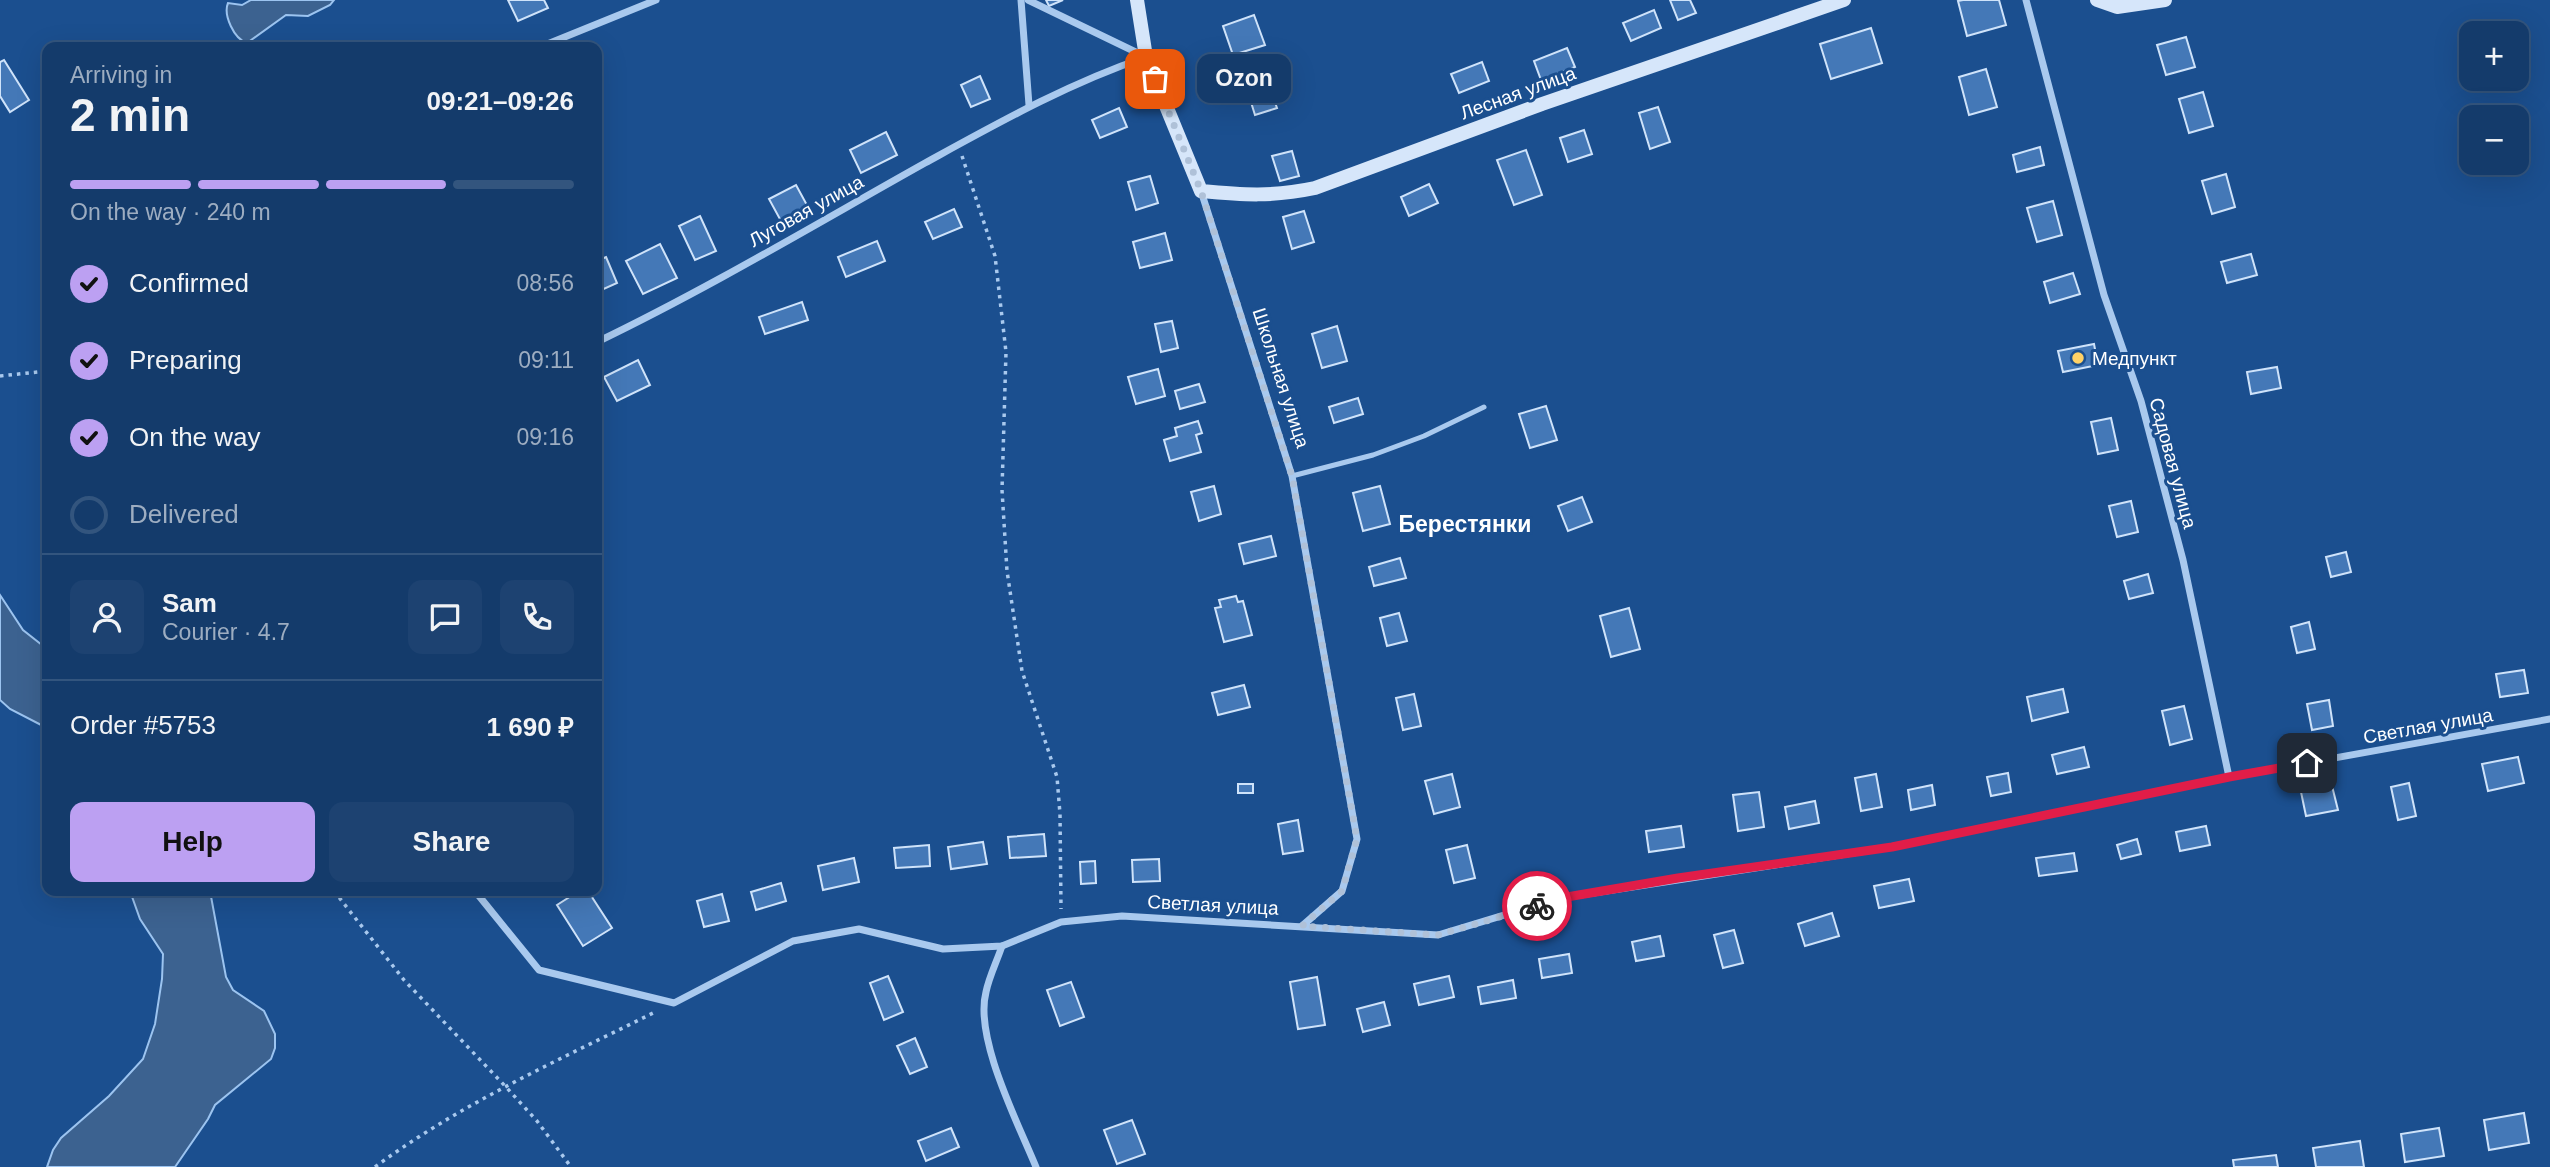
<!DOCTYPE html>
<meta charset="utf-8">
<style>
:root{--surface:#143b6b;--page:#1d4271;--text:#f1f3f6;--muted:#9dadc1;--line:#33557e;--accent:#bca0f2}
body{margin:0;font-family:Helvetica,sans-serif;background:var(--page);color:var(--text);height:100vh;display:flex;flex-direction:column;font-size:26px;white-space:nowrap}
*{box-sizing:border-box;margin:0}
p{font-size:23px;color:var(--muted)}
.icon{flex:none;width:38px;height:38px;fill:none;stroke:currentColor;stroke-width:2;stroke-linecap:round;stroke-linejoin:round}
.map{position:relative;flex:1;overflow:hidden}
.side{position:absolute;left:42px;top:42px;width:560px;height:854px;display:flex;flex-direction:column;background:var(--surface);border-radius:14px;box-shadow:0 7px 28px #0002,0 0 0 2px var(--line)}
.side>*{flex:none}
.fabs{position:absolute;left:2459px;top:21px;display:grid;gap:14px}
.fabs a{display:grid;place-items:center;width:70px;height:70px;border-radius:14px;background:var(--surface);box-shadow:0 7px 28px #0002,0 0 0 2px var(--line);font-size:35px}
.pin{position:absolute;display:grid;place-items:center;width:60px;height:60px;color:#fff;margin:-30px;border-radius:14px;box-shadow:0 4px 10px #0006}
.courier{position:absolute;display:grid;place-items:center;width:70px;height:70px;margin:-35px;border:5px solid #e11d48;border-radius:50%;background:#fff;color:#222;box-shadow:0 2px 9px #0007}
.bubble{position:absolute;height:49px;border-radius:14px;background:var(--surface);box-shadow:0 7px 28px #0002,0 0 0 2px var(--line);font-size:23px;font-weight:600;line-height:49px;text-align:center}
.summary em{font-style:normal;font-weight:600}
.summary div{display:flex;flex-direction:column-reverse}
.summary{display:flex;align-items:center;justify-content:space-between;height:119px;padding:0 28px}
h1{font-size:46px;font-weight:600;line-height:52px}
.bar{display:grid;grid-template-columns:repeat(4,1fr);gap:10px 7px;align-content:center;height:84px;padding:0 28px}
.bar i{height:9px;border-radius:5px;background:var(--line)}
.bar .selected{background:var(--accent)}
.bar p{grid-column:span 4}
.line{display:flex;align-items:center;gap:18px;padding:0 28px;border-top:2px solid var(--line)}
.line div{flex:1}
.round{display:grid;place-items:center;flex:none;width:74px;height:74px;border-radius:14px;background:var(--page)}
ol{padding:0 28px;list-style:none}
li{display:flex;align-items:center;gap:21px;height:77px}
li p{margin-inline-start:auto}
li .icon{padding:7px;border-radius:50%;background:var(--accent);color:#111;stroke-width:4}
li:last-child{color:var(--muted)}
li i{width:38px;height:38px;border:4px solid var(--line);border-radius:50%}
.button{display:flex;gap:14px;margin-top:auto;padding:14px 28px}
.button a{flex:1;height:80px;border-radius:14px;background:var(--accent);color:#111;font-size:28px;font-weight:600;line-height:80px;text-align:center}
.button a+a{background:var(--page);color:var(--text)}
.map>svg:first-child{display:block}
.water{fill:#3c6290;stroke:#9cc4f0;stroke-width:2}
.building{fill:#4478b7;stroke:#cfe3fa;stroke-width:2}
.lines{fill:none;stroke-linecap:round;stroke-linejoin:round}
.path{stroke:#a9c9ee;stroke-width:3.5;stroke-dasharray:3.5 5;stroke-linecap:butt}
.lane{stroke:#a9c9ee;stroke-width:5}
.street{stroke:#a9c9ee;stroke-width:7}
.secondary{stroke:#d6e6fa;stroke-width:14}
.done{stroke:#afc1d8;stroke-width:7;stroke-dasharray:0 12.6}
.route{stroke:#e11d48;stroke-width:9}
.poi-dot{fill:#ffd166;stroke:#1b4f8f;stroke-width:2.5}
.labels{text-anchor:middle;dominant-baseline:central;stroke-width:6;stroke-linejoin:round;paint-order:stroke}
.street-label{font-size:19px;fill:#fff;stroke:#1b4f8f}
.poi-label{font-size:19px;fill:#fff;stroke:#1b4f8f;text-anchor:start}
.quarter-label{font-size:23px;font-weight:bold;fill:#fff;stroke:#1b4f8f}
</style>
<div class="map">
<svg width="2550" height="1167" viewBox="0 0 2550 1167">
<rect width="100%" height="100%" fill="#1b4f8f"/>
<g class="water">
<path d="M251,0H334L330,5L308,16L286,15L247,43C234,39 223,15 228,3L242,5Z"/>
<path d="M0,595L23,630L47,649V728L10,709L0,700Z"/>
<path d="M130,891H210L226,977L233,990L264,1011L275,1034V1048L271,1059L215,1105L208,1119L175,1167H47L53,1150L61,1138L109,1096L143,1059L155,1024L162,979L163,954L140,919Z"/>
</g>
<g class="building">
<path d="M508,0H544L548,8L518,21Z"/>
<path d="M1046,0H1063L1049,6Z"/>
<path d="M1670,0H1690L1696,13L1678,20Z"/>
<path d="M1963,0H1999L2006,25L1967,36L1958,1Z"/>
<path d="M1654,10L1661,28L1631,41L1623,23Z"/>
<path d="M1254,15L1265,45L1233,55L1223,26Z"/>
<path d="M1871,28L1882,63L1831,79L1820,44Z"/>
<path d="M2186,37L2195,67L2166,75L2157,45Z"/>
<path d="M1567,48L1575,67L1541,80L1534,61Z"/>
<path d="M4,60L29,100L10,112L0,96V62Z"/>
<path d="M1482,62L1489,81L1459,93L1451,74Z"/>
<path d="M1986,69L1997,107L1969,115L1959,77Z"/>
<path d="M980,76L990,99L971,107L961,85Z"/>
<path d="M1266,76L1277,108L1255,115L1245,83Z"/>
<path d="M2203,92L2213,126L2189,133L2179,99Z"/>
<path d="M1658,107L1670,142L1650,149L1639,113Z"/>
<path d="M1119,108L1127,127L1100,138L1092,120Z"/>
<path d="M1584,130L1592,154L1568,162L1560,138Z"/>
<path d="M886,132L897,155L861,173L850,150Z"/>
<path d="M2040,147L2044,165L2017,172L2013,155Z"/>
<path d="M1526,150L1542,195L1514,205L1497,160Z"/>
<path d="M1292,151L1299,176L1280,181L1272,156Z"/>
<path d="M2226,174L2235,207L2212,214L2202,181Z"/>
<path d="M1150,176L1158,203L1136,210L1128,182Z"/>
<path d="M1429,184L1438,203L1409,216L1401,197Z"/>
<path d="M796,185L808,207L781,221L769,199Z"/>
<path d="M2053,201L2062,235L2037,242L2027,208Z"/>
<path d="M954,209L962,227L933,239L925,222Z"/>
<path d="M1304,211L1314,242L1292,249L1283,217Z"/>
<path d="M700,216L716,251L695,260L679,226Z"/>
<path d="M1165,233L1172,260L1140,268L1133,242Z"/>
<path d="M877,241L885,261L846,277L838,257Z"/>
<path d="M660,244L677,278L643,294L626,261Z"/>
<path d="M2251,254L2257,275L2227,283L2221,262Z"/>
<path d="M606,257L617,283L597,292V261Z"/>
<path d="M2073,273L2080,294L2050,303L2044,282Z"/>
<path d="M802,302L808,320L765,334L759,317Z"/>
<path d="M1172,321L1178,348L1161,352L1155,324Z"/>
<path d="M1337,326L1347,361L1322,368L1312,334Z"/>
<path d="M2094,344L2098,365L2063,372L2058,351Z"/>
<path d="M638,360L650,385L617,401L604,377Z"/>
<path d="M2277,367L2281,388L2251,394L2247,372Z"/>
<path d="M1158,369L1165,396L1136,404L1128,377Z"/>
<path d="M1199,384L1205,402L1180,409L1175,391Z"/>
<path d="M1358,398L1363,414L1334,423L1329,407Z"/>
<path d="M1546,406L1557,440L1530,448L1519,414Z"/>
<path d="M2111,418L2118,450L2098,454L2091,422Z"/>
<path d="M1198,421L1202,433L1196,435L1201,452L1170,461L1164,440L1177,436L1175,428Z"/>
<path d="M1214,486L1221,514L1199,521L1191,492Z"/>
<path d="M1380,486L1390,524L1363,531L1353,493Z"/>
<path d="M1582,497L1592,522L1568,531L1558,506Z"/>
<path d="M2131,501L2138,532L2117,537L2109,506Z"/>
<path d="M1271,536L1276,556L1244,564L1239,544Z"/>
<path d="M2346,552L2351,572L2331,577L2326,557Z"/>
<path d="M1400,558L1406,578L1374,586L1369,567Z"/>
<path d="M2148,574L2153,593L2129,599L2124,581Z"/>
<path d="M1236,596L1238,602L1243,601L1252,635L1224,642L1215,608L1221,607L1219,600Z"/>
<path d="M1629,608L1640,649L1611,657L1600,616Z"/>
<path d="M1399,613L1407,641L1387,646L1380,618Z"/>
<path d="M2309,622L2315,649L2297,653L2291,627Z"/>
<path d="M2524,670L2528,693L2500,697L2496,674Z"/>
<path d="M1244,685L1250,707L1218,715L1212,693Z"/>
<path d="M2063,689L2068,712L2032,721L2027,697Z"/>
<path d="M1414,694L1421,726L1403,730L1396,698Z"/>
<path d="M2329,700L2333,726L2312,730L2307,704Z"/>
<path d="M2184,706L2192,739L2170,745L2162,711Z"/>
<path d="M2084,747L2089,767L2057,774L2052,755Z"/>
<path d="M2518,757L2524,783L2488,791L2482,764Z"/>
<path d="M2008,773L2011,792L1991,796L1987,777Z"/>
<path d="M1452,774L1460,807L1434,814L1425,781Z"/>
<path d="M1876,774L1882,807L1861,811L1855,778Z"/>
<path d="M2409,783L2416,816L2398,820L2391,787Z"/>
<rect x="1238" y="784" width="15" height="9"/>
<path d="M1932,785L1935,805L1911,810L1908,790Z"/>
<path d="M2332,786L2338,810L2306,816L2301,792Z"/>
<path d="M1759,792L1764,827L1738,831L1733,795Z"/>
<path d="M1815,801L1819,823L1789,829L1785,807Z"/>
<path d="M1298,820L1303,851L1283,854L1278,824Z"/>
<path d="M1681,826L1684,847L1649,852L1646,831Z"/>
<path d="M2206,826L2210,845L2180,851L2176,832Z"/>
<path d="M1044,834L1046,856L1010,858L1008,837Z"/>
<path d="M2137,839L2141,854L2121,859L2117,845Z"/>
<path d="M983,842L987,864L951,869L948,847Z"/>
<path d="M929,845L930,866L896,868L894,848Z"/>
<path d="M1467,845L1475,878L1454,883L1446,850Z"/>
<path d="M2074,853L2077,871L2039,876L2036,858Z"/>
<path d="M854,858L859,882L823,890L818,866Z"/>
<path d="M1159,859L1160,881L1133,882L1132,860Z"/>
<path d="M1095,861L1096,883L1081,884L1080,862Z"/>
<path d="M1909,879L1914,901L1879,908L1874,886Z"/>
<path d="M781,883L786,901L756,910L751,892Z"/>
<path d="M579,891H588L612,928L583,946L557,905Z"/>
<path d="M722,894L729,921L704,927L697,901Z"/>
<path d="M1832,913L1839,936L1805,946L1798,924Z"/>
<path d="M1734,930L1743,963L1723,968L1714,935Z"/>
<path d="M1660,936L1664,956L1636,961L1632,942Z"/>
<path d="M1569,954L1572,973L1542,978L1539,959Z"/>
<path d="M888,976L903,1012L884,1020L870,983Z"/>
<path d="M1449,976L1454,997L1419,1005L1414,984Z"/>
<path d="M1317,977L1325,1025L1298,1029L1290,982Z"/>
<path d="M1513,980L1516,998L1481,1004L1478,987Z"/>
<path d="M1071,982L1084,1017L1060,1026L1047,990Z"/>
<path d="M1384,1002L1390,1025L1363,1032L1357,1009Z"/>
<path d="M915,1038L927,1067L910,1074L897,1046Z"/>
<path d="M2524,1113L2529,1143L2489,1150L2484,1120Z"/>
<path d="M1132,1120L1145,1154L1117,1164L1104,1130Z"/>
<path d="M951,1128L959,1147L926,1161L918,1141Z"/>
<path d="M2439,1128L2444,1156L2405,1162L2401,1134Z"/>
<path d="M2360,1141L2364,1167H2316L2313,1148Z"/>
<path d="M2276,1155L2278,1167H2234L2233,1160Z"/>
</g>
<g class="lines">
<g class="path">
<path d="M962,156L995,256L1006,352L1002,490L1007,571L1022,671L1057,777L1060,814L1061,909"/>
<path d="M0,376L47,371"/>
<path d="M334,891L404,980L506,1087L537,1121L571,1167"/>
<path d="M375,1167C460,1104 561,1059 655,1012"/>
</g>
<path class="lane" d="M1292,476L1373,455L1424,436L1484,407"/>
<g class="street">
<path d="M1021,0L1029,105"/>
<path d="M1028,0L1146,57"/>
<path d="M2026,0L2104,295L2141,401L2183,560L2229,777"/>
<path d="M540,47L656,0"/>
<path d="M1201,191L1292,476L1357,839L1342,891L1302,926"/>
<path d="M597,342C709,288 816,224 925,163C998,123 1067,84 1146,57"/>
<path d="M475,891L539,970L674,1003L793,941L859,929L943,949L1002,946L1061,922L1122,916L1438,935L1561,898L1892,847L2229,777L2550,719"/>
<path d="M1002,946C997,961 989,977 986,992C974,1038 1018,1123 1036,1167"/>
</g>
<g class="secondary">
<path d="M1137,0L1146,57L1201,191C1244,195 1272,197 1315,188L1542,104L1844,0"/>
<path d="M2097,0L2117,7L2165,0"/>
</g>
</g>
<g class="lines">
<path class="done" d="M1155,79L1201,191L1292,476L1357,839L1342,891L1302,926L1438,935L1537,906"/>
<path class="route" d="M1537,906L1561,898L1678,878L1892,847L2229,777L2307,763"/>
</g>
<circle class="poi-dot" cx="2078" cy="358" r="7"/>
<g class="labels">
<g class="street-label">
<text transform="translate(1518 93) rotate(-20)">Лесная улица</text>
<text transform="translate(806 211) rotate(-29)">Луговая улица</text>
<text transform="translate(1281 378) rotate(72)">Школьная улица</text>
<text transform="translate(2173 463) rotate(75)">Садовая улица</text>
<text transform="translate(2428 726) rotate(-10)">Светлая улица</text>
<text transform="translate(1213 905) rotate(3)">Светлая улица</text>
</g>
<g class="poi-label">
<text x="2092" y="358">Медпункт</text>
</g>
<g class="quarter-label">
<text x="1465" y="524">Берестянки</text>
</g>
</g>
</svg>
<div class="fabs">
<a>+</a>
<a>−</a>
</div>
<div class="pin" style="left:1155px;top:79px;background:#ea580c"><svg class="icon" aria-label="bag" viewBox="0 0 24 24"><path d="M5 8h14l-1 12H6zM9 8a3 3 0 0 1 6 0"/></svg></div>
<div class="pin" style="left:2307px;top:763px;background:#1f2937"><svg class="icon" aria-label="home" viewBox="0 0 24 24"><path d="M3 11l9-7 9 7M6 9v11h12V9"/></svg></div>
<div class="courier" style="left:1537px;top:906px"><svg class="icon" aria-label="bike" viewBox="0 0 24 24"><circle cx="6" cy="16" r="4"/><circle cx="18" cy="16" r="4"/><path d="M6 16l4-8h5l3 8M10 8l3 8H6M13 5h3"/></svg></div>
<div class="bubble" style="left:1197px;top:54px;width:94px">Ozon</div>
<section class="side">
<div class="summary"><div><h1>2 min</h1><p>Arriving in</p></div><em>09:21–09:26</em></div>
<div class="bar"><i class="selected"></i><i class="selected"></i><i class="selected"></i><i></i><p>On the way · 240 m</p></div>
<ol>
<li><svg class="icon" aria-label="check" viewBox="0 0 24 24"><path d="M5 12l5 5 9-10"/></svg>Confirmed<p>08:56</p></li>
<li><svg class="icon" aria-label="check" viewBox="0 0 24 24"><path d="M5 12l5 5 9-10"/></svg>Preparing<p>09:11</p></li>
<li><svg class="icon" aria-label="check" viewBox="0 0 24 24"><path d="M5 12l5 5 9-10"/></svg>On the way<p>09:16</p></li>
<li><i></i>Delivered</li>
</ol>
<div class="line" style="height:126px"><a class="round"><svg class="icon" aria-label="person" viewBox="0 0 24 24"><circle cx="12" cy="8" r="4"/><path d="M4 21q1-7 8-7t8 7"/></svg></a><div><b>Sam</b><p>Courier · 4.7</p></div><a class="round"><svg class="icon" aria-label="chat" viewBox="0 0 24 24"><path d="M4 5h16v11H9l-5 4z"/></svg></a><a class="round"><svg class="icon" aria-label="phone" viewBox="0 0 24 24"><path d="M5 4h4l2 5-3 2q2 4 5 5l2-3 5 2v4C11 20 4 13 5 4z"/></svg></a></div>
<div class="line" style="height:91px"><div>Order #5753</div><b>1 690 ₽</b></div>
<div class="button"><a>Help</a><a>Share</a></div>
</section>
</div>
